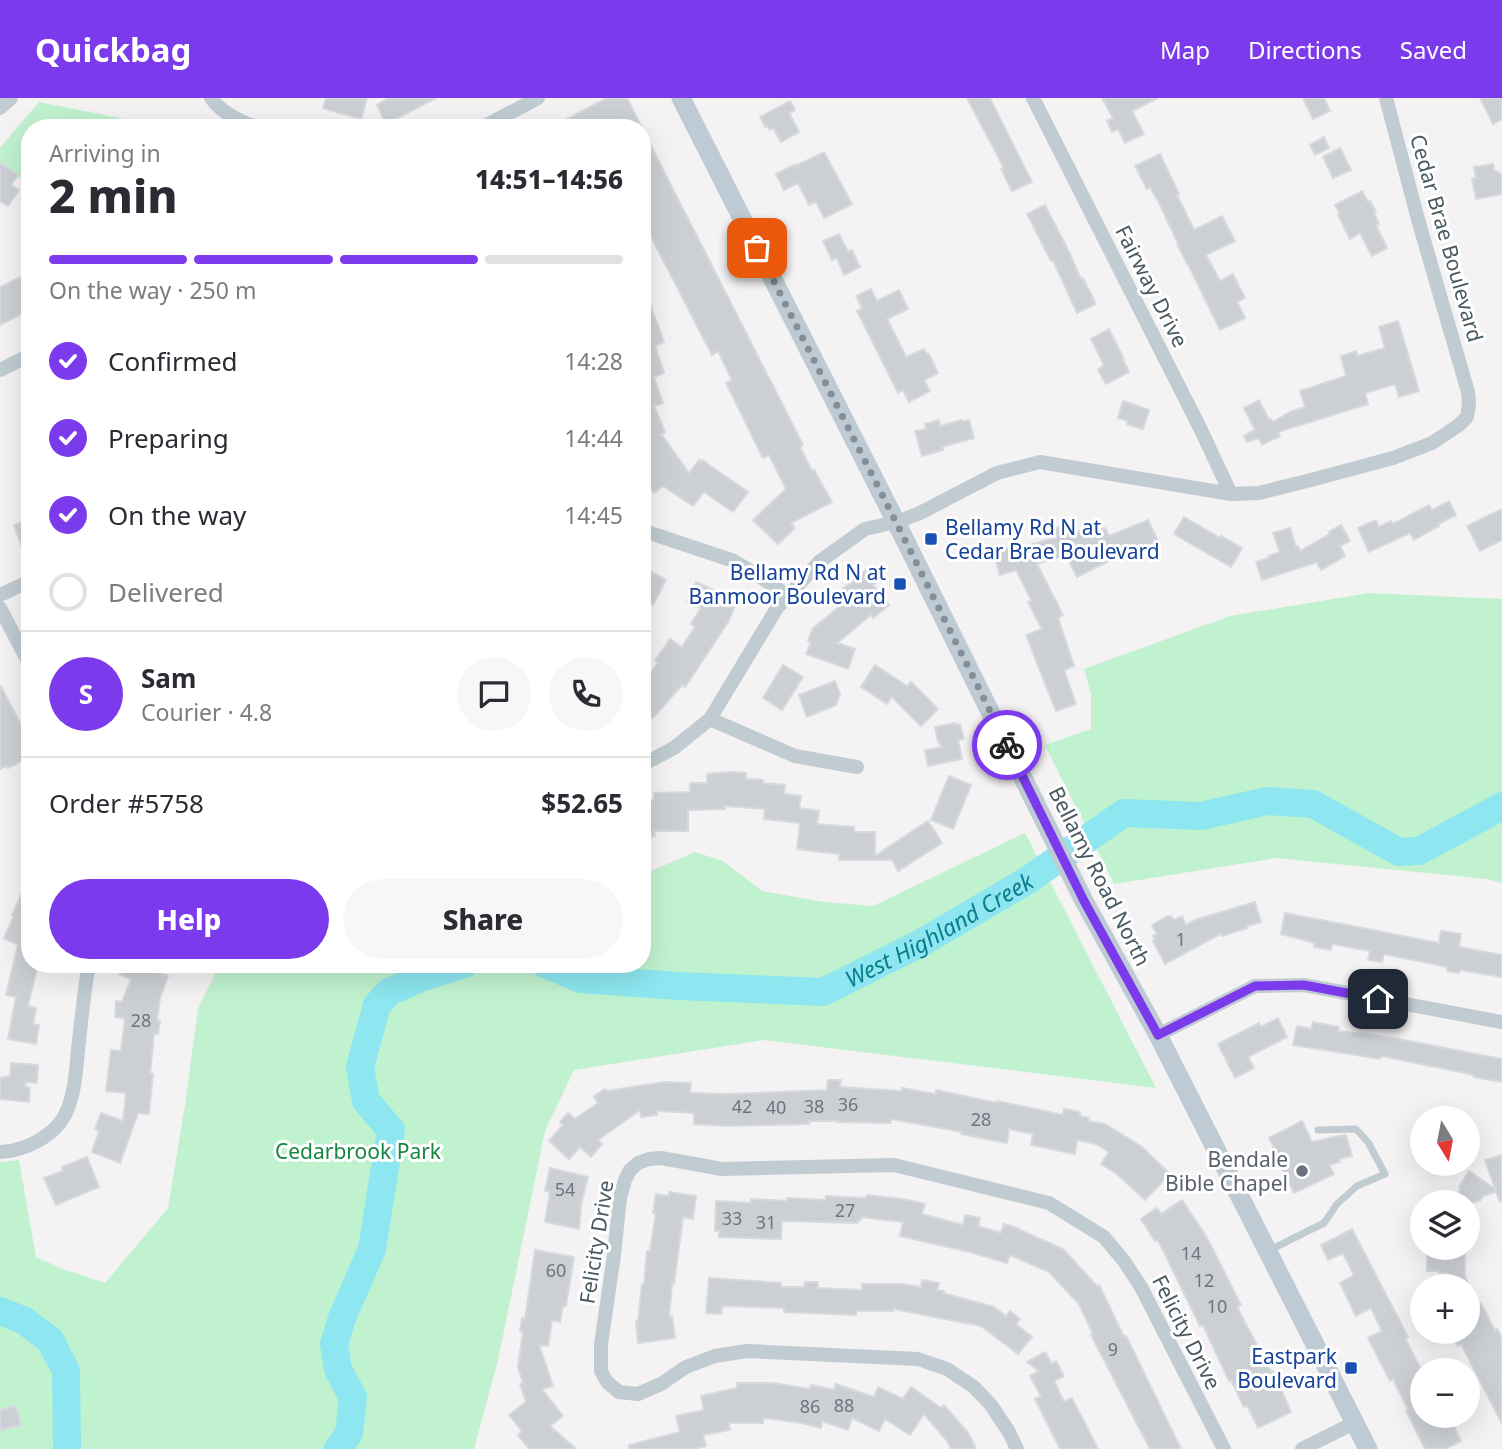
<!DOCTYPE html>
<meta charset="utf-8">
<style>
:root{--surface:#fff;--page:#f7f7f7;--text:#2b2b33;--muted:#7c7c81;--line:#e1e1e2;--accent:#7c3aed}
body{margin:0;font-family:"Noto Sans",sans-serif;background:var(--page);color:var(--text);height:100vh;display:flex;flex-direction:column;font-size:26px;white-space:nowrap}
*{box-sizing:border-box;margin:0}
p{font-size:23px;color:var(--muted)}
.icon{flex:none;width:38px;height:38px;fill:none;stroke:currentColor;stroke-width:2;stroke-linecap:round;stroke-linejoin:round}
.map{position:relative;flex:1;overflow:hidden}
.details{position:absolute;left:21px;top:21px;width:630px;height:854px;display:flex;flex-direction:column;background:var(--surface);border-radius:28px;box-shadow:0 7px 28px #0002}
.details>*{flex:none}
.needle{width:46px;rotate:170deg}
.fabs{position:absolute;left:1410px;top:1008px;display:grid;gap:14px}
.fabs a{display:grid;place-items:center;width:70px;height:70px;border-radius:50%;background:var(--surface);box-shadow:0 7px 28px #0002;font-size:35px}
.pin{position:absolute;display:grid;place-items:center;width:60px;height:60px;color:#fff;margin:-30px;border-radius:14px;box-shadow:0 4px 10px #0006}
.courier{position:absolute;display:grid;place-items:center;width:70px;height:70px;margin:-35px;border:5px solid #7c3aed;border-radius:50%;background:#fff;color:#222;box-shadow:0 2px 9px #0007}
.overview em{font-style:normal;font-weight:800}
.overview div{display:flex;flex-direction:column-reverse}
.overview{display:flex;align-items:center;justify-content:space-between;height:119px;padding:0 28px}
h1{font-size:46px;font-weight:800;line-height:52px}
.bar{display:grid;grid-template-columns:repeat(4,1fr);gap:10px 7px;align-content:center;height:84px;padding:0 28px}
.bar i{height:9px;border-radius:5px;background:var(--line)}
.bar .on{background:var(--accent)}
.bar p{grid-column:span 4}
.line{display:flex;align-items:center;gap:18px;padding:0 28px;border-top:2px solid var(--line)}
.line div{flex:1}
.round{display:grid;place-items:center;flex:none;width:74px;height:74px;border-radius:37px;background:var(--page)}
ol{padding:0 28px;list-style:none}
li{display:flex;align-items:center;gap:21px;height:77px}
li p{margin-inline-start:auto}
li .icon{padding:7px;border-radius:50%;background:var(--accent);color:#fff;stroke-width:4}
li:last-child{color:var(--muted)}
li i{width:38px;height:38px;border:4px solid var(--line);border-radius:50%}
.primary-button{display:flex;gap:14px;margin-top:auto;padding:14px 28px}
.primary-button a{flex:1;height:80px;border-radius:42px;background:var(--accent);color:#fff;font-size:28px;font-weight:800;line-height:80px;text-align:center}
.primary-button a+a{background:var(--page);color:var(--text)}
header{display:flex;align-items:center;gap:42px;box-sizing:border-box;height:98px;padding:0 35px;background:var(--accent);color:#fff}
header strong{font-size:33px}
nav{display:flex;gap:38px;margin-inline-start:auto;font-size:24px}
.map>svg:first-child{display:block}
.green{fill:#c1f2cf}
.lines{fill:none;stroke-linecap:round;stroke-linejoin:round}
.stream{stroke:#8de6f0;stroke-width:4.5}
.river{stroke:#8de6f0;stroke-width:28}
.building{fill:#ccd0d5;stroke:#d6d9de;stroke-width:2}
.lane{stroke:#c0cbd2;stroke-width:7}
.street{stroke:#c0cbd2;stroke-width:14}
.secondary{stroke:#becbd4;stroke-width:19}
.done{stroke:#858e94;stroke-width:7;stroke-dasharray:0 12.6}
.route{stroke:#7c3aed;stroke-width:9}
.transit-dot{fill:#1a4fb4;stroke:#fff;stroke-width:2.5}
.worship-dot{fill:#6b7280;stroke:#fff;stroke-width:2.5}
.labels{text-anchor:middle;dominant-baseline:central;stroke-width:6;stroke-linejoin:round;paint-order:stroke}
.number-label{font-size:18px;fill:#6a767e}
.street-label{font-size:21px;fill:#495861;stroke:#fff}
.transit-label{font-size:21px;fill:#164399;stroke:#fff;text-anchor:end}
.park-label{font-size:21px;fill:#158742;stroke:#fff}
.worship-label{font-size:21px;fill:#5b616d;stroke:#fff;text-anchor:end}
.water-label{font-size:23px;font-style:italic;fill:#0a7e8c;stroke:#fff}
</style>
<header>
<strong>Quickbag</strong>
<nav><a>Map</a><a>Directions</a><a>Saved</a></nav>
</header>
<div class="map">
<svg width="1502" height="1351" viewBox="0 0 1502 1351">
<rect width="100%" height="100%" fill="#f4f2f2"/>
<g class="green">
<path d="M39,4L155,27L163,30H30V86L0,69V50Z"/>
<path d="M1369,495L1502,501V785L1487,781L1276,760L1114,786L1045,647L1091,631V596L1084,571L1230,518Z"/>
<path d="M1025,735L1156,990L764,942L574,972L545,1033L498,1262L474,1351H0V1064L19,1062L36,1159L63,1171L105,1185L168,1110L185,1007L198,911L220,866H642V777L695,754L723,763L762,793L824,804L873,808Z"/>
</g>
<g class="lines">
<path class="stream" d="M389,894L403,866"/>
<g class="river">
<path id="s1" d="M545,866L581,881L678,888L823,894L921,845L1028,782L1124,715L1201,718L1267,703L1313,706L1399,754L1419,753L1502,708"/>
<path d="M0,1213L23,1222L50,1242L66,1273L67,1351"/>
<path d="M338,1351L349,1335L353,1300L338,1271L334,1246L342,1220L372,1151L391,1032L366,1003L360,969L377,907L389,894L423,879L465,866"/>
</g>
</g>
<g class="building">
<path d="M326,0H367L361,21L323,10Z"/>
<path d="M389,0H436L386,26L377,7Z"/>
<path d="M607,0H627L642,30H550Z"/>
<path d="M967,0H990L1032,84L1012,93L1001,71L1004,70Z"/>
<path d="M1102,0H1158L1132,13L1144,36L1125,45L1118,31L1112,34L1107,23L1113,20Z"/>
<path d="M1303,0H1324L1330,13L1313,21Z"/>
<path d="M1480,0H1502V21L1493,26Z"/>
<path d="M790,3L795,12L789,15L799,34L781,44L773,30L770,32L767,28L765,29L760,19Z"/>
<path d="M642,30L803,347L800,349L812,373L814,372L832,404L791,425L795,430L778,446L753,422L786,391L769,357L763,360L726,285L732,282L718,253L712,257L642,121Z"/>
<path d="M1324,39L1329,50L1315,57L1310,47Z"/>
<path d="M1340,50L1351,72L1333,80L1323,59Z"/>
<path d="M824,54L852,106L824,120L816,104L809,107L798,85L784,92L776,76L796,66V68Z"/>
<path d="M1160,56L1179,96L1177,97L1194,132L1222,118L1235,143L1206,157L1220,183L1233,176L1245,200L1237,204L1245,220L1220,232L1188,166H1187L1177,146L1178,145L1159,105L1150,89L1147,91L1135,68Z"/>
<path d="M0,65L18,77L11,87L19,92L8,108L0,103Z"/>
<path d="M1493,66L1494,72L1502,76V96L1476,101L1472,80H1476L1474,69Z"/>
<path d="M1362,93L1368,104L1370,103L1376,114L1374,115L1379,126L1376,127L1387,150L1372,158L1360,135L1350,141L1338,117L1340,116L1335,107Z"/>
<path d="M1045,107L1069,154L1081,181L1083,180L1096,206L1077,215L1053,162L1051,163L1027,116Z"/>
<path d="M839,136L848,154L852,152L860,169L844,177L837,160L832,162L823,143Z"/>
<path d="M30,174V212L0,227V189Z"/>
<path d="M642,190H644L664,244L655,248L664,275L654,279L663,305L654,308L665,334L661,336L689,375L699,362L701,364L702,362L748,394L733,414L704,394L693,408L663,388L654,395L642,378Z"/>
<path d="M871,191L877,203L899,192L908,211L887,221L906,259L924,251L927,256H929L938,275L924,282L930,293L909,304L903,292L898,295L857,213L862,210L856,198Z"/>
<path d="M1398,223L1419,293L1399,299L1395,286L1365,295L1368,306L1278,334L1280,338L1262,347L1259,340L1247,344L1244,338L1255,332L1244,310L1259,302L1269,322L1271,321L1273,324L1292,313L1305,309L1300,293L1346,278L1341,258L1356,253L1357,258L1385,250L1379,229Z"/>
<path d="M1109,231L1124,261L1123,262L1129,274L1106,286L1098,272L1104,267L1091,241Z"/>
<path d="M1123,303L1149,312L1143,331L1127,326L1128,323L1118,320Z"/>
<path d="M939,322L940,328L962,322L963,324L969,322L974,340L942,349L943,352L922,358L915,333L926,331L925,326Z"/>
<path d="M1449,403L1456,417L1438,426L1439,428L1414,442L1410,435L1369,454L1358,430L1376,422L1379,429L1391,423L1393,426L1429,407L1432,412Z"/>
<path d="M1502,411V442L1480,453L1467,428Z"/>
<path d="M1184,419L1220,440L1221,438L1242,450L1231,469L1174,436Z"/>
<path d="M30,421V466H28L14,427Z"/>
<path d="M1148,422L1158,443L1125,458L1123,456L1077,479L1066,457L1037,466L1063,517L1058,520L1074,568L1064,572L1076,606L1056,613L1026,537L1042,531L1028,504L1031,502L1016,472L1000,477L993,454L1022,446L1023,449L1057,439L1054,431L1068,424L1074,436L1094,426L1098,433L1105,430L1109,438Z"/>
<path d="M1341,427L1350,443L1340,448L1345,458L1321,472L1317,464L1262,482L1256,464L1269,460L1268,458L1280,454L1273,435L1290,430L1296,449L1298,448L1300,453L1330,436L1329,434Z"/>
<path d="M870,469L880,482L873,487L889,507L873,520L871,517L837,545L855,551L848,571L806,556L811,544L808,543L813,530L840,508L833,499Z"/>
<path d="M642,473L648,476L650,473L666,482L653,507L642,501Z"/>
<path d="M696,484L737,503L728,524L685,589L682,587L654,619L642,625V584L658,565L655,563L670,541L682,549L695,529L691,526L701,510L687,504Z"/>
<path d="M783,567L803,579L782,612L763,600Z"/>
<path d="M875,567L907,588L911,584L938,611L921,628L892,599L887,606L861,589Z"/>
<path d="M835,583L840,596L836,607L807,619L799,597Z"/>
<path d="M0,587L22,628L26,626L30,633V659L8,670L6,668L0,671Z"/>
<path d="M955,625V627L960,626L964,641L958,642L962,661L928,668L925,652L943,649L938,644L935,629Z"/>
<path d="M730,674L746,675V681L763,682V685L785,687L784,696L801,698L799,710L819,713L817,726L854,729V734H875V758L928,723L942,745L898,773L892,762H839V756L797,751L800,725L764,721L765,711L725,708V711L688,712V733H654L655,738L642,741V703L654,702V695L690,694V685H707V676Z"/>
<path d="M949,678L971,687L953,731L931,722Z"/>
<path d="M30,778V866H38L28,908L36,910L33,926L39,927L36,946L8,941L16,899L6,897L18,847L4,840L14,818L12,817Z"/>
<path d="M1255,804L1261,824L1247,828L1248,830L1222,838V835L1165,866L1153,843L1155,842L1153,838L1157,836L1152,828L1155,825L1168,818H1171L1174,822L1182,818L1186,827L1195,822Z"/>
<path d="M1285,815L1439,845L1441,833L1461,836L1459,849L1502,857V879L1460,872L1459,875L1447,873V869L1384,856L1382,864L1368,862L1370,853L1332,846L1331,852L1314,849L1315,845L1281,836Z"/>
<path d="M124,866H164L160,875L168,878L160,900L157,923H160L158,936H154L150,976H153L149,1016L138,1015L120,1065L92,1054L99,1033L95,1031L101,1015L123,1023L126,995L106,993L111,952L121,953L125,920L115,919L116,903L122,904L131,881L120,877Z"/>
<path d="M1278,920L1287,939L1248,959L1254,970L1235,980L1218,946L1259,925L1261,929Z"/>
<path d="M1313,924L1339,929L1338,933L1394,940L1502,961V984L1474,979L1475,977L1381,958L1380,961L1293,947L1297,928L1311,931Z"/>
<path d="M11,965L38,967L37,985L26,984L25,988L30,990L29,1004L0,1001V980L10,978Z"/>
<path d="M828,982H841L840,989L902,993V990L936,996V992L997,1005V1003L1063,1017L1064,1011L1080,1014V1018L1089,1020L1088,1023L1105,1026L1142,1049L1170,1076L1145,1102L1117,1076L1101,1066L1109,1054L1096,1046L1077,1042L1075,1056L1031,1047L1033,1036L1009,1031L1007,1045L961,1036L962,1034L891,1021V1025L837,1024V1023H809V1026L727,1028L694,1026V1015L657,1013V1017L641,1019L640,1012L598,1042L602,1046L591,1059L580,1049L569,1061L549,1043L563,1027L560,1024L568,1015L575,1021L598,1005L594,998L605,991L607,993L664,984L691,985L690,995L724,996L759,995L827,992Z"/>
<path d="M1302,1023L1312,1044L1338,1038L1346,1037L1352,1058L1339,1061L1340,1064L1329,1067L1334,1076L1294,1095L1272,1050L1274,1049L1269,1040Z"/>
<path d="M1502,1057V1104H1500L1496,1094L1483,1098L1480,1103L1478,1102L1476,1104H1452L1461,1090L1459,1089L1469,1073L1495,1091L1485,1062Z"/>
<path d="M87,1059L99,1089L56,1107L44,1080L63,1073L62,1069Z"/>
<path d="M550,1070L588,1079L581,1107L579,1131L545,1124L550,1094L545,1093Z"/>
<path d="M669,1094L696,1098L693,1121L683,1119L674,1186H672L669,1219L672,1218L675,1240L638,1245L636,1223H638L642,1186H644L647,1153H650L656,1115H653L656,1096L669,1098Z"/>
<path d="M867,1097L903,1101L925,1106L922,1116L963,1127L965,1117L980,1120L978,1128L1001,1135L1004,1126L1020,1131V1132L1063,1151L1097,1188L1099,1187L1124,1239L1126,1238L1131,1248L1181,1351H1150L1091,1237L1093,1236L1079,1206L1049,1174L1010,1157L1007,1165L970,1154L900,1138L903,1124L861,1119L860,1123H857V1125L782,1123L781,1141L719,1139V1133H715L716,1103L751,1105V1101L787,1103V1100L826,1102V1098L866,1100Z"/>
<path d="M1182,1102L1206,1138L1241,1207L1237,1209L1271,1274L1273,1273L1291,1314L1258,1330L1247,1307L1244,1309L1231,1282L1229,1283L1203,1227L1200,1228L1158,1142L1155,1143L1141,1121L1157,1110L1161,1116Z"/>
<path d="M1352,1131L1408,1239L1405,1240L1423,1275V1318H1449L1461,1343L1445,1351H1425L1406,1312L1408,1311L1393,1281L1390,1283L1368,1240L1382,1233L1371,1210L1356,1218L1340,1185L1354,1177L1343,1155L1328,1162L1321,1147Z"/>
<path d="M1427,1150H1460V1157L1465,1156V1178L1469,1188H1452L1448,1175H1439V1173H1427Z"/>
<path d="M535,1152L574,1159L566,1208H563L560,1224L552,1222L548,1248L539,1247L553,1288L542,1291L563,1318L550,1328L576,1351H529L518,1337L522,1333L509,1317L526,1304L520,1286L523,1285L518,1269L523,1234L520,1233L522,1220L525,1221Z"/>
<path d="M709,1180L781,1185V1189H804L805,1184H818V1190L862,1192V1186H902L921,1189L922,1182L939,1185L937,1192L944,1193L943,1195L994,1209L1006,1218L1010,1213L1020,1221L1016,1226L1032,1239L1018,1256L981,1228L894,1211L893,1213H856V1217L784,1214V1210L722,1208L721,1216L706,1215Z"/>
<path d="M1481,1205L1495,1233L1497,1231L1502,1240V1326L1461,1246L1458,1248L1451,1234H1468V1212Z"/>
<path d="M1045,1254L1052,1266L1056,1263L1064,1278L1054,1283L1064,1304L1072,1300L1098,1351H1060L1035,1301L1041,1298L1030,1278L1039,1273L1027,1264Z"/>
<path d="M737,1285H773L810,1291L811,1287L834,1292L836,1286L874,1299L878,1289L903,1301L911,1289L941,1310L944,1307L969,1336L976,1351H951L947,1343L924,1316L910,1337L885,1321L879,1333L852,1320L848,1332L822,1323L821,1330L802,1325L763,1320V1325H729L730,1332L703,1337L706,1348L694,1351H629V1347L680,1334L676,1318L704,1312L701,1298L737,1290Z"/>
<path d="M16,1308L21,1327L0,1332V1312Z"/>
</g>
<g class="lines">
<path class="lane" d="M1268,1153L1324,1125L1337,1106L1357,1088L1385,1076L1368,1044L1356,1031L1318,1032"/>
<g class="street">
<path d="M211,0C223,16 240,24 259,30"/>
<path d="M1033,0L1200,330L1231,396"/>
<path d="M0,10L11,0"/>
<path d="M481,30L538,0"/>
<path d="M0,272L30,257"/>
<path d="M642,430L650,435L734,463L765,482L788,498"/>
<path d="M0,497L30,483"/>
<path d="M0,510L30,567"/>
<path d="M710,621L795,658L857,669"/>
<path d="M642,667L674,650L710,621L777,510L819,464L865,431L896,424L918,416L997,375L1040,364L1231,396L1259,395L1311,382L1393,360L1432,345L1459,327L1467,319L1469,305L1468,294L1419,125L1386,0"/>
<path d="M1158,937L1255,888L1304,887L1502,924"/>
<path d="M0,1054C25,1053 55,1038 66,1015C75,995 76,973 78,952C81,923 84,894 89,866"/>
<path d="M1017,1351L1009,1334L991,1307L974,1289L947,1271L918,1261L747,1253L715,1258L686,1269L661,1286L638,1296L619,1294L607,1284L601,1273V1246L614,1157L620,1100L625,1082L630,1072L638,1065L649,1061L661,1060L722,1071L894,1067L1049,1105L1104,1139L1124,1163L1141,1189L1224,1351"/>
<path d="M1302,1351L1354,1325"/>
</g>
<path class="secondary" d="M681,0L896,424L1084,803L1158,937L1368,1351"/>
</g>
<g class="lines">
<path class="done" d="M757,150L896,424L1007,647"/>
<path class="route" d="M1007,647L1084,803L1158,937L1255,888L1304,887L1378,901"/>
</g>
<g class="transit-dot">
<rect x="924" y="434" width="14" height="14" rx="3.5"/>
<rect x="893" y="479" width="14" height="14" rx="3.5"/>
<rect x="1344" y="1263" width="14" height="14" rx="3.5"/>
</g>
<circle class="worship-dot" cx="1302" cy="1073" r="7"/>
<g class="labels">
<g class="number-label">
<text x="1181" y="841">1</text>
<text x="141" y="922">28</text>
<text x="848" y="1006">36</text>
<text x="742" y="1008">42</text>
<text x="814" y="1008">38</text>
<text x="776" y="1009">40</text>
<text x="981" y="1021">28</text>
<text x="565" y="1091">54</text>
<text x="845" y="1112">27</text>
<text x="732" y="1120">33</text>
<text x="766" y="1124">31</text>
<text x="1191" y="1155">14</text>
<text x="556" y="1172">60</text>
<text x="1204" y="1182">12</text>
<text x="1217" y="1208">10</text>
<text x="1113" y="1251">9</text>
<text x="844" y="1307">88</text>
<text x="810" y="1308">86</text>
</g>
<g class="street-label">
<text transform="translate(1447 140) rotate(74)">Cedar Brae Boulevard</text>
<text transform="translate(1152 188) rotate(63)">Fairway Drive</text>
<text transform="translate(1100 778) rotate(63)">Bellamy Road North</text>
<text transform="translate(596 1144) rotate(-81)">Felicity Drive</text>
<text transform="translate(1187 1234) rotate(63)">Felicity Drive</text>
</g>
<g class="transit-label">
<text x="945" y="429" text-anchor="start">Bellamy Rd N at<tspan x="945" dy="24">Cedar Brae Boulevard</tspan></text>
<text x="886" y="474">Bellamy Rd N at<tspan x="886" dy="24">Banmoor Boulevard</tspan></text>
<text x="1337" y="1258">Eastpark<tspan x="1337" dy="24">Boulevard</tspan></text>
</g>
<g class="park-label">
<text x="358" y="1053">Cedarbrook Park</text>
</g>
<g class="worship-label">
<text x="1288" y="1061">Bendale<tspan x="1288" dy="24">Bible Chapel</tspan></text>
</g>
<g class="water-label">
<text stroke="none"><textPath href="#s1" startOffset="413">West Highland Creek</textPath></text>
</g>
</g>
</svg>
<div class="fabs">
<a><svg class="needle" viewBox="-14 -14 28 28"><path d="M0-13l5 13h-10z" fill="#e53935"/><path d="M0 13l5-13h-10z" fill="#7c7c81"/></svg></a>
<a><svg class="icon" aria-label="layers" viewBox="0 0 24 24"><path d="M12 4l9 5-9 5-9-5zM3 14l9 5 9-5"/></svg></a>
<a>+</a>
<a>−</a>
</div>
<div class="pin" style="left:757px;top:150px;background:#ea580c"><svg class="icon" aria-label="bag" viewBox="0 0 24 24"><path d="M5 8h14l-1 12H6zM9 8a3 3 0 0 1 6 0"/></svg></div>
<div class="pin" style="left:1378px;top:901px;background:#1f2937"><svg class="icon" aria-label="home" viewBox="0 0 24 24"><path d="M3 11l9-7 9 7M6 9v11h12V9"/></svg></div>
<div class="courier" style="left:1007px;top:647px"><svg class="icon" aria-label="bike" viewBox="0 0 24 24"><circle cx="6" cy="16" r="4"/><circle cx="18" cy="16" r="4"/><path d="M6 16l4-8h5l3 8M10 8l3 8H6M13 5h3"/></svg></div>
<section class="details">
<div class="overview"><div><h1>2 min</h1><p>Arriving in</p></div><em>14:51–14:56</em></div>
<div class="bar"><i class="on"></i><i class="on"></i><i class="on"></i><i></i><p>On the way · 250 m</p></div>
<ol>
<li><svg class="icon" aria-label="check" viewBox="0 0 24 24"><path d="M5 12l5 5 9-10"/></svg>Confirmed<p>14:28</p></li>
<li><svg class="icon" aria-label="check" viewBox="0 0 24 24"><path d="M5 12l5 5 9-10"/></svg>Preparing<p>14:44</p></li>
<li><svg class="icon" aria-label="check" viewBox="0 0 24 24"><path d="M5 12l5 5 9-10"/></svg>On the way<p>14:45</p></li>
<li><i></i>Delivered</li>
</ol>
<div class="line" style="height:126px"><b class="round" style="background:var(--accent);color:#fff">S</b><div><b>Sam</b><p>Courier · 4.8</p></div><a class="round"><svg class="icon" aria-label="chat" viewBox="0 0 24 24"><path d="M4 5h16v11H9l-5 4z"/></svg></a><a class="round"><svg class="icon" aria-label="phone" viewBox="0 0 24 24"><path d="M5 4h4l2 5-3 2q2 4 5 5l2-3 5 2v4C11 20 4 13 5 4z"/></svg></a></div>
<div class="line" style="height:91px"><div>Order #5758</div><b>$52.65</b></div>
<div class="primary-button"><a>Help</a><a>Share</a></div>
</section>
</div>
